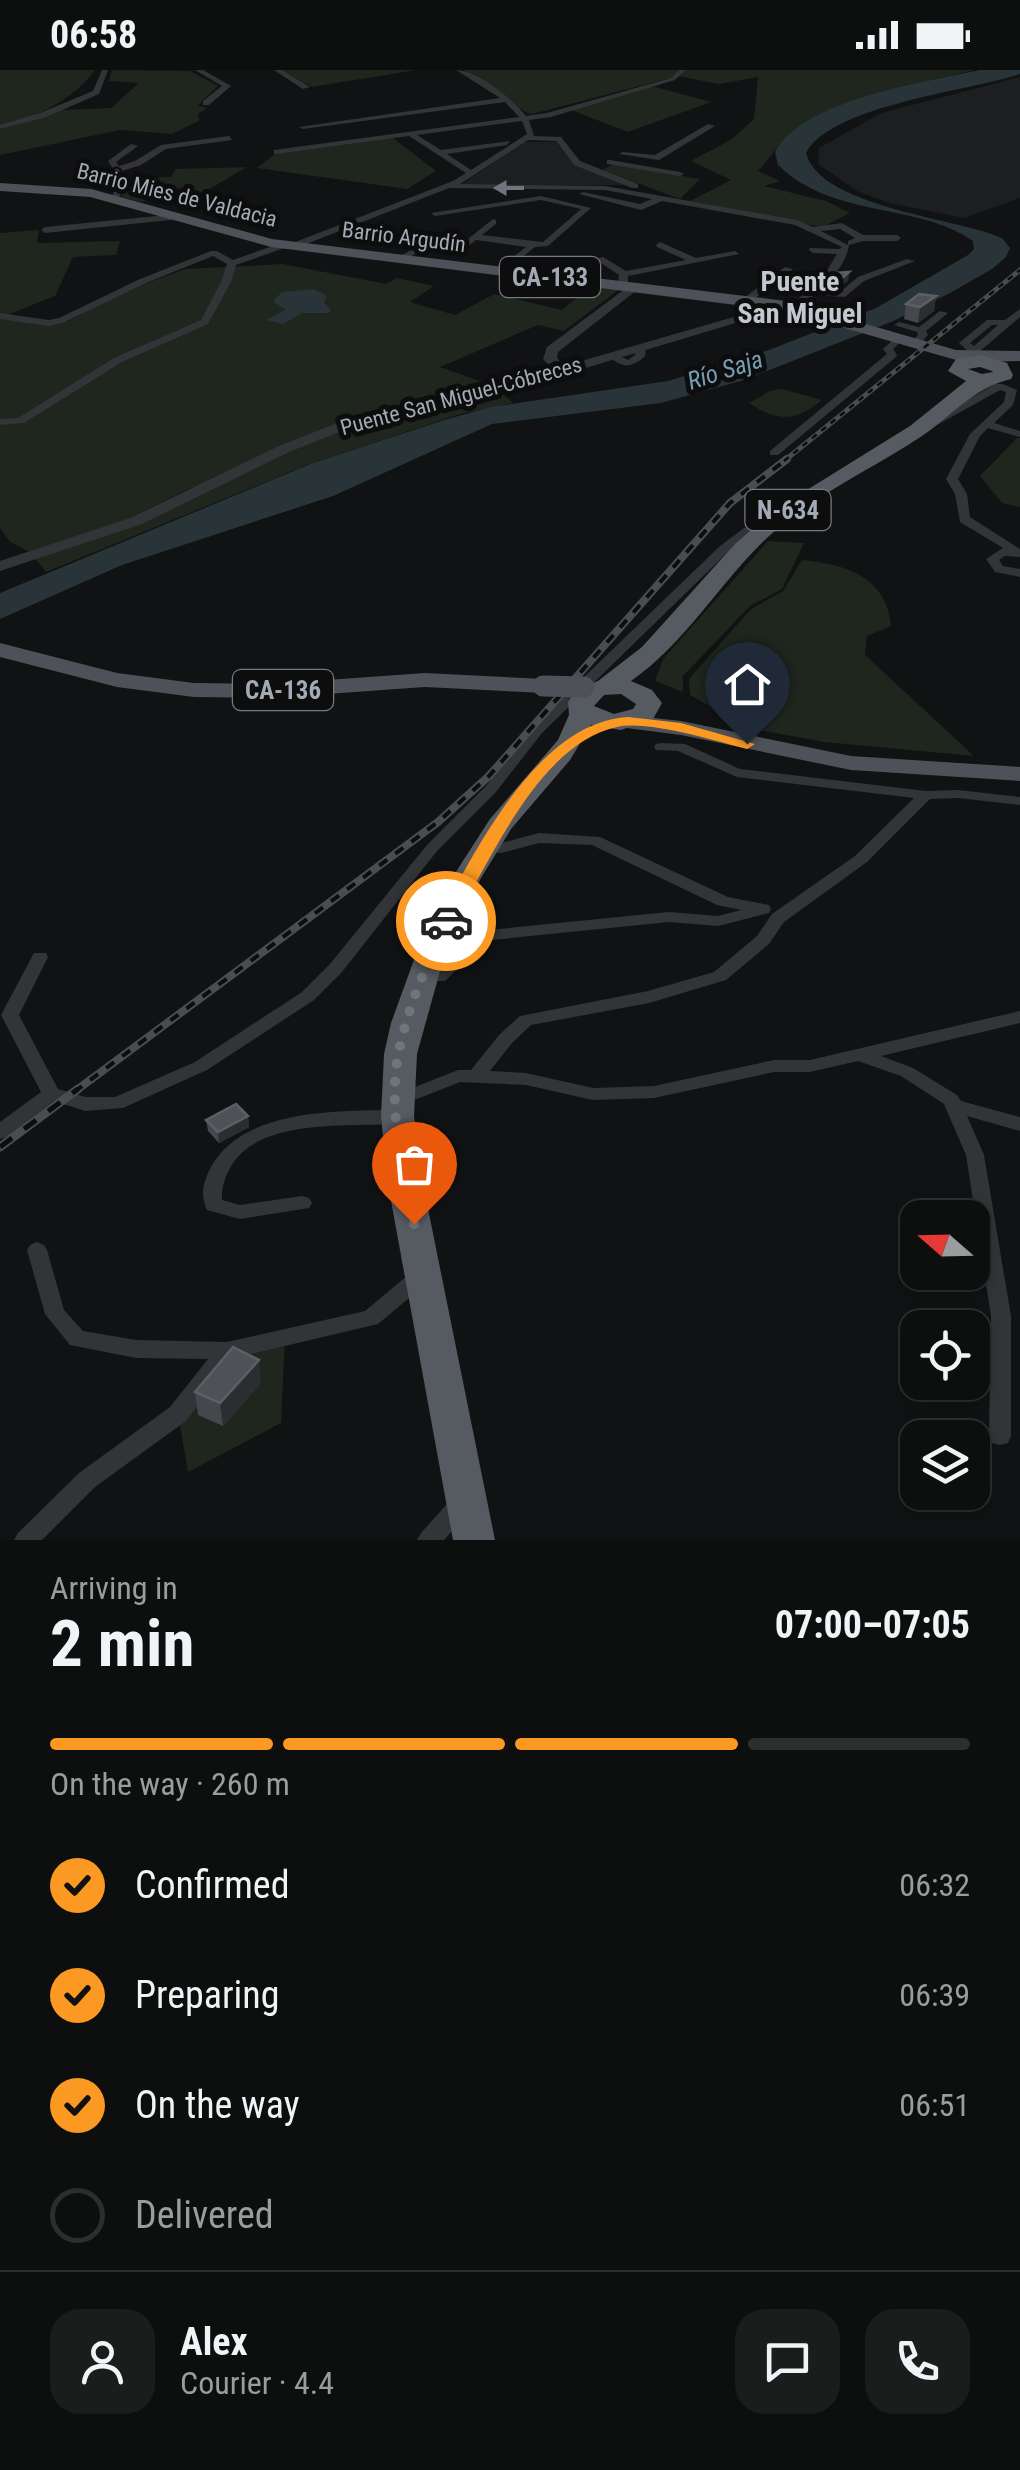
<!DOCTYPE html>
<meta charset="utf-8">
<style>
:root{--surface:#0d0e0e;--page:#1b1c1c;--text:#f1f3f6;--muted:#9a9c9e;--line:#2d2e2e;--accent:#fb9922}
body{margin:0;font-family:"Roboto Condensed",sans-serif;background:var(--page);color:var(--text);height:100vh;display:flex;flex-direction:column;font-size:38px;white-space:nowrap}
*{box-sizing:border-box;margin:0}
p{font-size:32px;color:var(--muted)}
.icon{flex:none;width:55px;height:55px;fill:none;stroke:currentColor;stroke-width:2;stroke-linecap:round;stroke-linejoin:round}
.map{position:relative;height:1470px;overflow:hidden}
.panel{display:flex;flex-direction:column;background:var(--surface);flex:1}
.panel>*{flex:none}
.needle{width:65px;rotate:290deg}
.buttons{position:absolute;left:900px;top:1130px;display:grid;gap:20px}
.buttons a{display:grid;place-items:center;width:90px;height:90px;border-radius:20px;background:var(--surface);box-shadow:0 5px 15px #0003,0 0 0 2px var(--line);font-size:50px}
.pin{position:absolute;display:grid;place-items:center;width:85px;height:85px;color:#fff;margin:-102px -42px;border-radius:50% 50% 50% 0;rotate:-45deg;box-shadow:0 0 10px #0007}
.pin .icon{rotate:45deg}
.courier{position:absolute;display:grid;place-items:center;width:100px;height:100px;margin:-50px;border:8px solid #fb9922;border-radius:50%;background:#fff;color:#222;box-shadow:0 2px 12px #0007}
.headline em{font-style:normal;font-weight:700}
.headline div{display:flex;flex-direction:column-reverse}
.headline{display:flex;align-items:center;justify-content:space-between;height:170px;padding:0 50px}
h1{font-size:65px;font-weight:700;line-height:75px}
.bar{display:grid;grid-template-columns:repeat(4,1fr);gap:15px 10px;align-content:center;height:120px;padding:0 50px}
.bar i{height:12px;border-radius:8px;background:var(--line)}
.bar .active{background:var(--accent)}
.bar p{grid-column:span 4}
.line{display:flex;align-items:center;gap:25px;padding:0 50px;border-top:2px solid var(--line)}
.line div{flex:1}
.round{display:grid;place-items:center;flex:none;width:105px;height:105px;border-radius:30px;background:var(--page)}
ol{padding:0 50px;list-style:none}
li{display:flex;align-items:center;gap:30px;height:110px}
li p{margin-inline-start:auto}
li .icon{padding:10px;border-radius:50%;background:var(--accent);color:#111;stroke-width:4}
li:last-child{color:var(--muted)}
li i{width:55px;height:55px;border:5px solid var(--line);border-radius:50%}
.status{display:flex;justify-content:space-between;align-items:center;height:70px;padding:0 50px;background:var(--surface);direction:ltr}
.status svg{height:28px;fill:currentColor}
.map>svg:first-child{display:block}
.built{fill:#1d1e20}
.green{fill:#1e261e}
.water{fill:#293439}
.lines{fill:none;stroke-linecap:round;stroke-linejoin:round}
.minor{fill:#323438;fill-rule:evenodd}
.tertiary{fill:#323438;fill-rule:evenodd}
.primary{fill:#4e5158;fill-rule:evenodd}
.trunk{fill:#565a61;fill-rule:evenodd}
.rail-far2-casing{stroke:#494c51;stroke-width:5}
.rail-far1-casing{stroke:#494c51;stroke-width:8}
.rail-casing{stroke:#494c51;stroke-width:9}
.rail-far2{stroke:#0d0d0e;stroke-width:2.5;stroke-dasharray:6;stroke-linecap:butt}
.rail-far1{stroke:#0d0d0e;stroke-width:4;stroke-dasharray:10;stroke-linecap:butt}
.rail{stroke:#0d0d0e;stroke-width:5;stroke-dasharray:15;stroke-linecap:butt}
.primary-bridge{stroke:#4e5158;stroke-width:21}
.wall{fill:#44474b}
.shaded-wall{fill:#2b2e30}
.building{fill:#4e5256;stroke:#5b6065;stroke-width:2.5}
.oneway{fill:#70757d}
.route{fill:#fb9922}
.done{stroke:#6f757c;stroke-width:10;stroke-dasharray:0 18}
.labels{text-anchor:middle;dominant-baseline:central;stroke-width:10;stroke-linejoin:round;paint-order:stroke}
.far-street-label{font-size:22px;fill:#a2aab5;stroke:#0d0d0e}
.shield{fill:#0d0d0e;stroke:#757b83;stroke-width:2.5}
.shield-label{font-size:25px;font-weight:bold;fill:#a2aab5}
.far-water-label{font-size:25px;font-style:italic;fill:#769db2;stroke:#0d0d0e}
.far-quarter-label{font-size:28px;font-weight:bold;fill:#c3c8d0;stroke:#0d0d0e}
</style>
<div class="status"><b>06:58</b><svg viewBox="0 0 49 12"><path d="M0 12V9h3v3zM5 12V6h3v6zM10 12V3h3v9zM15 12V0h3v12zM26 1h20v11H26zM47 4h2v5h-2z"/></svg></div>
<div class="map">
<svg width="1020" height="1470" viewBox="0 0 1020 1470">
<rect width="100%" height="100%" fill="#111213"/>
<g class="built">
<path d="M1020,7V128L964,148L889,133L857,121L818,94L819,78L881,43Z"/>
<path d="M524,72H556L572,93L627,115H461Z"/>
</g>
<g class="green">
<path d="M0,0H95C72,31 37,47 0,56Z"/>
<path d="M112,0L190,1L218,16L198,35L207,38L198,44L199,51L172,64L120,60L0,85V59L61,40L111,38L139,13L109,11Z"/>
<path d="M281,0H416L312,17Z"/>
<path d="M463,0H975C911,15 844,26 789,66C778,74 769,90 758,101L780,111L764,116L826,131L850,143L822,157L690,131L731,110L691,91L732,69L754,49L758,7L719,14L678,6L532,44C519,42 479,10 463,0Z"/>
<path d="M652,16L711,32L628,62L571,40Z"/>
<path d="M393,68L436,101L407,119L257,98L275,84Z"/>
<path d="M614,94L700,109L680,129L602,100Z"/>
<path d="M247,97L199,125L167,119L142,132L121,127L126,108L171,107L176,99Z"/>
<path d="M39,160L37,173L120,171L116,185L73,187L55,226L7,245L0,244V163Z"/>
<path d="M283,194L386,214L397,208L434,216L410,232L455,245L494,224L562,240L593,215L621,218L564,261L538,255L440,297L494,316L513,333L460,344L312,393L46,502L34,487L200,422L192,417L126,450L30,482L10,472L0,458V248L47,254L69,251L123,222L185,199Z"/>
<path d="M782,319L822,330C796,351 779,353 749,333L770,321Z"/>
<path d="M1017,368H1020V437L1002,433L980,406Z"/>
<path d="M768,471L804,473L782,519L750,536L683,606V622L655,611L663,589Z"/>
<path d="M802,490C846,494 887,507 891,556L867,566L865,585L974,686L824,672L748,658L690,625L689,609L751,539L783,521Z"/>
<path d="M285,1268L281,1353L188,1402L178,1344L227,1281Z"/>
</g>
<g class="water">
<path d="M980,0H1020V4C969,21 831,35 806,83C820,137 956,148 1002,168L1010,178L1006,187L992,199L950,223L891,252L744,310L661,333L492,354L333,426L122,495L0,549V523L313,393L444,350L491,337L668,311L769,280L876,238L968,185L974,179L973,171C918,132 833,149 778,95L775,82C804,29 925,12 980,0Z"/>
<path d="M314,219L327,226L324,232L331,240L329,243H302L283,254L266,250L286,240L273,231L282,222Z"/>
</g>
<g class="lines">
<g class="minor">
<path d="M102,0H108L99,24L46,47L0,59V55L40,43L93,21Z"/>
<path d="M195,0H203L231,16L209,35H203V31L222,16Z"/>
<path d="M274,0H282L310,17L303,19Z"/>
<path d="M456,0C478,0 512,29 526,46L547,43L671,8L679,0H686L675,10L551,47L529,50L534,66L561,67L580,91L638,114V118H632L574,95L556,71L528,70L460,114L605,116L797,150L813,157L842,153L863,165H897L901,168L897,171H863L849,175C848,188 833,210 821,220L840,222L858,207L907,189L915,191L864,211L845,227L815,225L792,241L787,238L789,236L821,210L837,184L813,183L809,180L810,178L840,179L842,177L795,155L662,131L641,140L579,124L583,122L640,134L652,129L605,120L449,118L296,178H290V174L453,111L466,103L409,66L277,84H274V80L519,47L505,32L303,59L299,57L500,28ZM522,51L527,64L471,100L447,84L507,75L510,71L441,80L417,65ZM840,159L855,168L848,171V175L821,161Z"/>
<path d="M708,54L715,56L659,90L619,84L623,82L655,85Z"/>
<path d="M229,66L232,70L166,79L141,95L122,101L128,110L118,130L111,128L120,110L108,91L131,74L138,76L116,92L119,96L135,91L161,75Z"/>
<path d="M610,90L680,102L684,104L680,106L607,94V90Z"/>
<path d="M541,126L591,138L548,176L535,177L501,204L496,201L498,199L526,177L476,170L460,183L453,181L493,149L496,150V154L482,165L543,172L581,139L541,130L435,146L431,143Z"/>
<path d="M177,144L180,145V149L45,163L41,160L45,157Z"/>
<path d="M439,164L446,166L403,191L395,189Z"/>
<path d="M284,172L288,175L287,177L236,195L231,212L208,254L122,292L24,353L0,355V349L18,348L114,288L201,250L221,212L227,194L213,186L146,213L65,252L49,256L0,249V243L49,250L59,248L140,209L211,181H217L233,190Z"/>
<path d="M660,172L696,188L735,181L739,184L628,206V212L623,215L618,212L619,205L595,189L603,187L626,201L686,190L657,177L656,175Z"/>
<path d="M785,197L793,199L750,232H744V228Z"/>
<path d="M1020,239V247L979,282L978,287H970L969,282L959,273L987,250H1005ZM992,255H998L974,276L970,273Z"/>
<path d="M940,241L948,243L926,261L928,265L919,275L910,273L918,265L917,262L894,255L899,252L919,257Z"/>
<path d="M896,267L904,269L893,279L897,285L896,287L778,385H770V381L887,284L883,279Z"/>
<path d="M641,274L646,277L645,286C631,299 622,298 608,286L613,283L628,290L635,285L636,277Z"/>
<path d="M995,314H1003L1017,320L1013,335L994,353L1020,361V367L988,358L980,366L958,409L967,424L970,447L1020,479V487L1005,486L999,490L1003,496L1020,499V507L995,502L986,489L1003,478L960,452L955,424L946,409L970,364L1004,332L1006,322L1000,320L937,355L928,353Z"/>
<path d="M763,456L769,460L767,463L751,464L728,482L542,663L496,722L437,781L342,902L314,930L207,1000L123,1038L85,1041L54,1031L7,1067L0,1069V1052L41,1022L1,945L34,883H46L48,887L19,945L58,1019L85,1027H115L195,992L302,922L330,894L427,775L486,716L532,657L720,476L744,458Z"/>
<path d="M661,673L685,674L740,699L926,721L958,720L1020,727V735L958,728L930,729L867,792L784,852L769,874L726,910L649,933L531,955L512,973L490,1001L526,1003L593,1018L654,1016L774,990H810L1020,941V953L881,986L913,998L957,1025L961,1031L1020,1047V1061L967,1046L984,1085L1011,1246V1366L1008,1373L1000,1375L992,1373L989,1366L991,1246L966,1085L944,1034L901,1006L858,991L810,1002H774L654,1028L593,1030L526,1015L460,1012L417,1029L396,1031L390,1030L387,1025L390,1020L415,1017L458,1000H471L499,965L520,946L648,921L714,902L757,866L772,844L855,786L914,728L737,707L678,681L656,680L654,677L656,674Z"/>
<path d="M539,763L600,767L728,827L769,835L771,839L769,843L718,856L669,852L492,870L482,875L445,911H417L415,907L417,903L435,901L470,867L489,860L669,842L718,846L741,840L717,835L592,775L539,773L501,783L484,782L476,777L484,772L501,773Z"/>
<path d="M397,1040L404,1042L406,1047L404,1052C389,1056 372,1054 357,1055C317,1056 258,1057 233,1093C226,1105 221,1116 222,1130L240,1135L302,1126L309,1128L312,1133L309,1138L240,1149L207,1140C201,1127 202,1117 208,1103C237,1038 336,1041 397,1040Z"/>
<path d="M37,1172L44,1175L47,1180L64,1240L83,1261L136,1270L227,1272L365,1241L414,1200L421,1198L428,1200L431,1206L428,1212L378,1254L234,1288L186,1351L95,1417L42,1470H14L18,1463L79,1403L170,1337L208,1289L136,1288L70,1275L45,1244L27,1180L30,1175Z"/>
<path d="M463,1422L471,1425L474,1432L471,1439L444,1470H417L421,1463L455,1425Z"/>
</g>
<path class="tertiary" d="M633,213L639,217L637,220L558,282L557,288L564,296L782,233L792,236L522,317L360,354L289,382L142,454L0,501V491L130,448L279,376L350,348L552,299L543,289L547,277Z"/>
<g class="primary">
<path d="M0,113L91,119L272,169L786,231L956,280L1020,281V291L985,292L977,296L785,241L271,177L90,127L0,121Z"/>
<path d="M0,573L117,603L194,613L271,614L425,603L543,609L554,616L543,623L425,617L271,628L194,627L117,617L0,587Z"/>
<path d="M627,645L681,651L851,686L1020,697V711L851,700L681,665L619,657L615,652L619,647Z"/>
</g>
<path class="trunk" d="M981,285L1007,293L1013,305L1011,309C973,318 953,345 922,366C871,400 813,425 768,467C720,512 686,573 631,611L652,620L662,633L653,649L621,660L591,655L570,690L511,759L481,808L442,894L417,984L414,1046L422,1109L495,1470H453L387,1109L381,1046L384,984L391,953L423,865L452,808L490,749L558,670L569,645L568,632L578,619L598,611L642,577L735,474L773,441L910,356L966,311L948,301L956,289ZM980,297L992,301L993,302L982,304L968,299ZM621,624L636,634L633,639L614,644L594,636L604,625Z"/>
<g class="rail-far2-casing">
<path id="rail-far2" d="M784,391L1020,200"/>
</g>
<g class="rail-far1-casing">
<path id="rail-far1" d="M74,1022L438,752L489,706L730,433L787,389"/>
</g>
<g class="rail-casing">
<path id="rail" d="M0,1077L78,1019"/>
</g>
<use href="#rail-far2" class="rail-far2"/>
<use href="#rail-far1" class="rail-far1"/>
<use href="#rail" class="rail"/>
<path class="primary-bridge" d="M543,616L584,617"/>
</g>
<g class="wall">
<path d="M849,202L848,210L839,218L829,217L830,209Z"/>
<path d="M936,226L934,241L918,253L904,249L906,234Z"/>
<path d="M248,1046L249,1057L219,1073L208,1061L206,1050Z"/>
<path d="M261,1313L223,1356L198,1345L195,1322Z"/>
</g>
<g class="shaded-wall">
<path d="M849,202L848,210L839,218L840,210Z"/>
<path d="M936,226L934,241L918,253L920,237Z"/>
<path d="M248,1046L249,1057L219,1073L218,1062Z"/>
<path d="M259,1290L261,1313L223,1356L220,1333Z"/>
</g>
<g class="building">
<path d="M849,202L840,210L830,209L835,203Z"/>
<path d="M919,224L936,226L920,237L906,234Z"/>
<path d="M236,1034L248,1046L218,1062L206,1050Z"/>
<path d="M233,1277L259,1290L220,1333L195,1322Z"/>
</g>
<defs><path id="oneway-solid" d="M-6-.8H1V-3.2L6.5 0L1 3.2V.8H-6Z" transform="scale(2.5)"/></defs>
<use class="oneway" href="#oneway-solid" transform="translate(509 118) rotate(180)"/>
<path class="route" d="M628,647L681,653L755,674L747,679C715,671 648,650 617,657C538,674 490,793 452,855H440L437,851C475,782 537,652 628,647Z"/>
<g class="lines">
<path class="done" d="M414,1154C404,1102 389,1045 397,992C405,943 426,896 446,851"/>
</g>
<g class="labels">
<g class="far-street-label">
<text transform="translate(177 125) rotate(14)">Barrio Mies de Valdacia</text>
<text transform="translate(404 167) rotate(7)">Barrio Argudín</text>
<text transform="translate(461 326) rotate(-15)">Puente San Miguel-Cóbreces</text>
</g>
<g class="shield">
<rect x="500" y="187" width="100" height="40" rx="8"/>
<rect x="745.5" y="420" width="85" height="40" rx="8"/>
<rect x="233" y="600" width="100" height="40" rx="8"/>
</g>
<g class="shield-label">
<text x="550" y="207">CA-133</text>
<text x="788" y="440">N-634</text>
<text x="283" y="620">CA-136</text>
</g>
<g class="far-water-label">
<text transform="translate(725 300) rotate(-18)">Río Saja</text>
</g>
<g class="far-quarter-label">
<text x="800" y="211">Puente<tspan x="800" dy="32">San Miguel</tspan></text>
</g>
</g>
</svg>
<div class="buttons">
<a><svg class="needle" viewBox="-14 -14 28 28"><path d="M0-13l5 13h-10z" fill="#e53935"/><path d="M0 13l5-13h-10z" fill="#9a9c9e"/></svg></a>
<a><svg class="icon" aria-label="locate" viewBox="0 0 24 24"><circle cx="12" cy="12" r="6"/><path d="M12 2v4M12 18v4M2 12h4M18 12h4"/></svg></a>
<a><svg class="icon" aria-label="layers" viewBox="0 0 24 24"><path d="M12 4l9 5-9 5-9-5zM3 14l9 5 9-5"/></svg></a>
</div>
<div class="pin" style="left:414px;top:1154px;background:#ea580c"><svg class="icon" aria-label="bag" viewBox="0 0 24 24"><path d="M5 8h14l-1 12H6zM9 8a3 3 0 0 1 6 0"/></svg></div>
<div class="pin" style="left:747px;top:674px;background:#1f2937"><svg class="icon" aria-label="home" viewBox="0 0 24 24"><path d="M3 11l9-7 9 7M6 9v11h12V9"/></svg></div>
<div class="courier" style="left:446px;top:851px"><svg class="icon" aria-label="car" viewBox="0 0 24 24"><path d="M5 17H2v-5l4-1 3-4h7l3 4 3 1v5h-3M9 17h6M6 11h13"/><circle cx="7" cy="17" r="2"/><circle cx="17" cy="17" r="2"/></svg></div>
</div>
<section class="panel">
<div class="headline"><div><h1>2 min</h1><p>Arriving in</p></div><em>07:00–07:05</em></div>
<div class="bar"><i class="active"></i><i class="active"></i><i class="active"></i><i></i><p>On the way · 260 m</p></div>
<ol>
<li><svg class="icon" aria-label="check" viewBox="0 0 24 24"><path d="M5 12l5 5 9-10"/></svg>Confirmed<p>06:32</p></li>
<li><svg class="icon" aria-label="check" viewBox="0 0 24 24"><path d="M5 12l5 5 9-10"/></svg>Preparing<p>06:39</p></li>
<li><svg class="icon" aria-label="check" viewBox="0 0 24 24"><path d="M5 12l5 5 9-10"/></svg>On the way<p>06:51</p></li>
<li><i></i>Delivered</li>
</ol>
<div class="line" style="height:180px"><a class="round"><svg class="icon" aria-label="person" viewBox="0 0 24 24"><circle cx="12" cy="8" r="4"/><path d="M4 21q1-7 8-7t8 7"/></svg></a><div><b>Alex</b><p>Courier · 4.4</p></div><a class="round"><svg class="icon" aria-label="chat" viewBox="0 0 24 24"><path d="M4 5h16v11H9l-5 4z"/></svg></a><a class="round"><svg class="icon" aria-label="phone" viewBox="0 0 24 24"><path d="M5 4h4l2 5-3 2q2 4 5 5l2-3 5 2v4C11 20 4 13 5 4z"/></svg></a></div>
</section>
